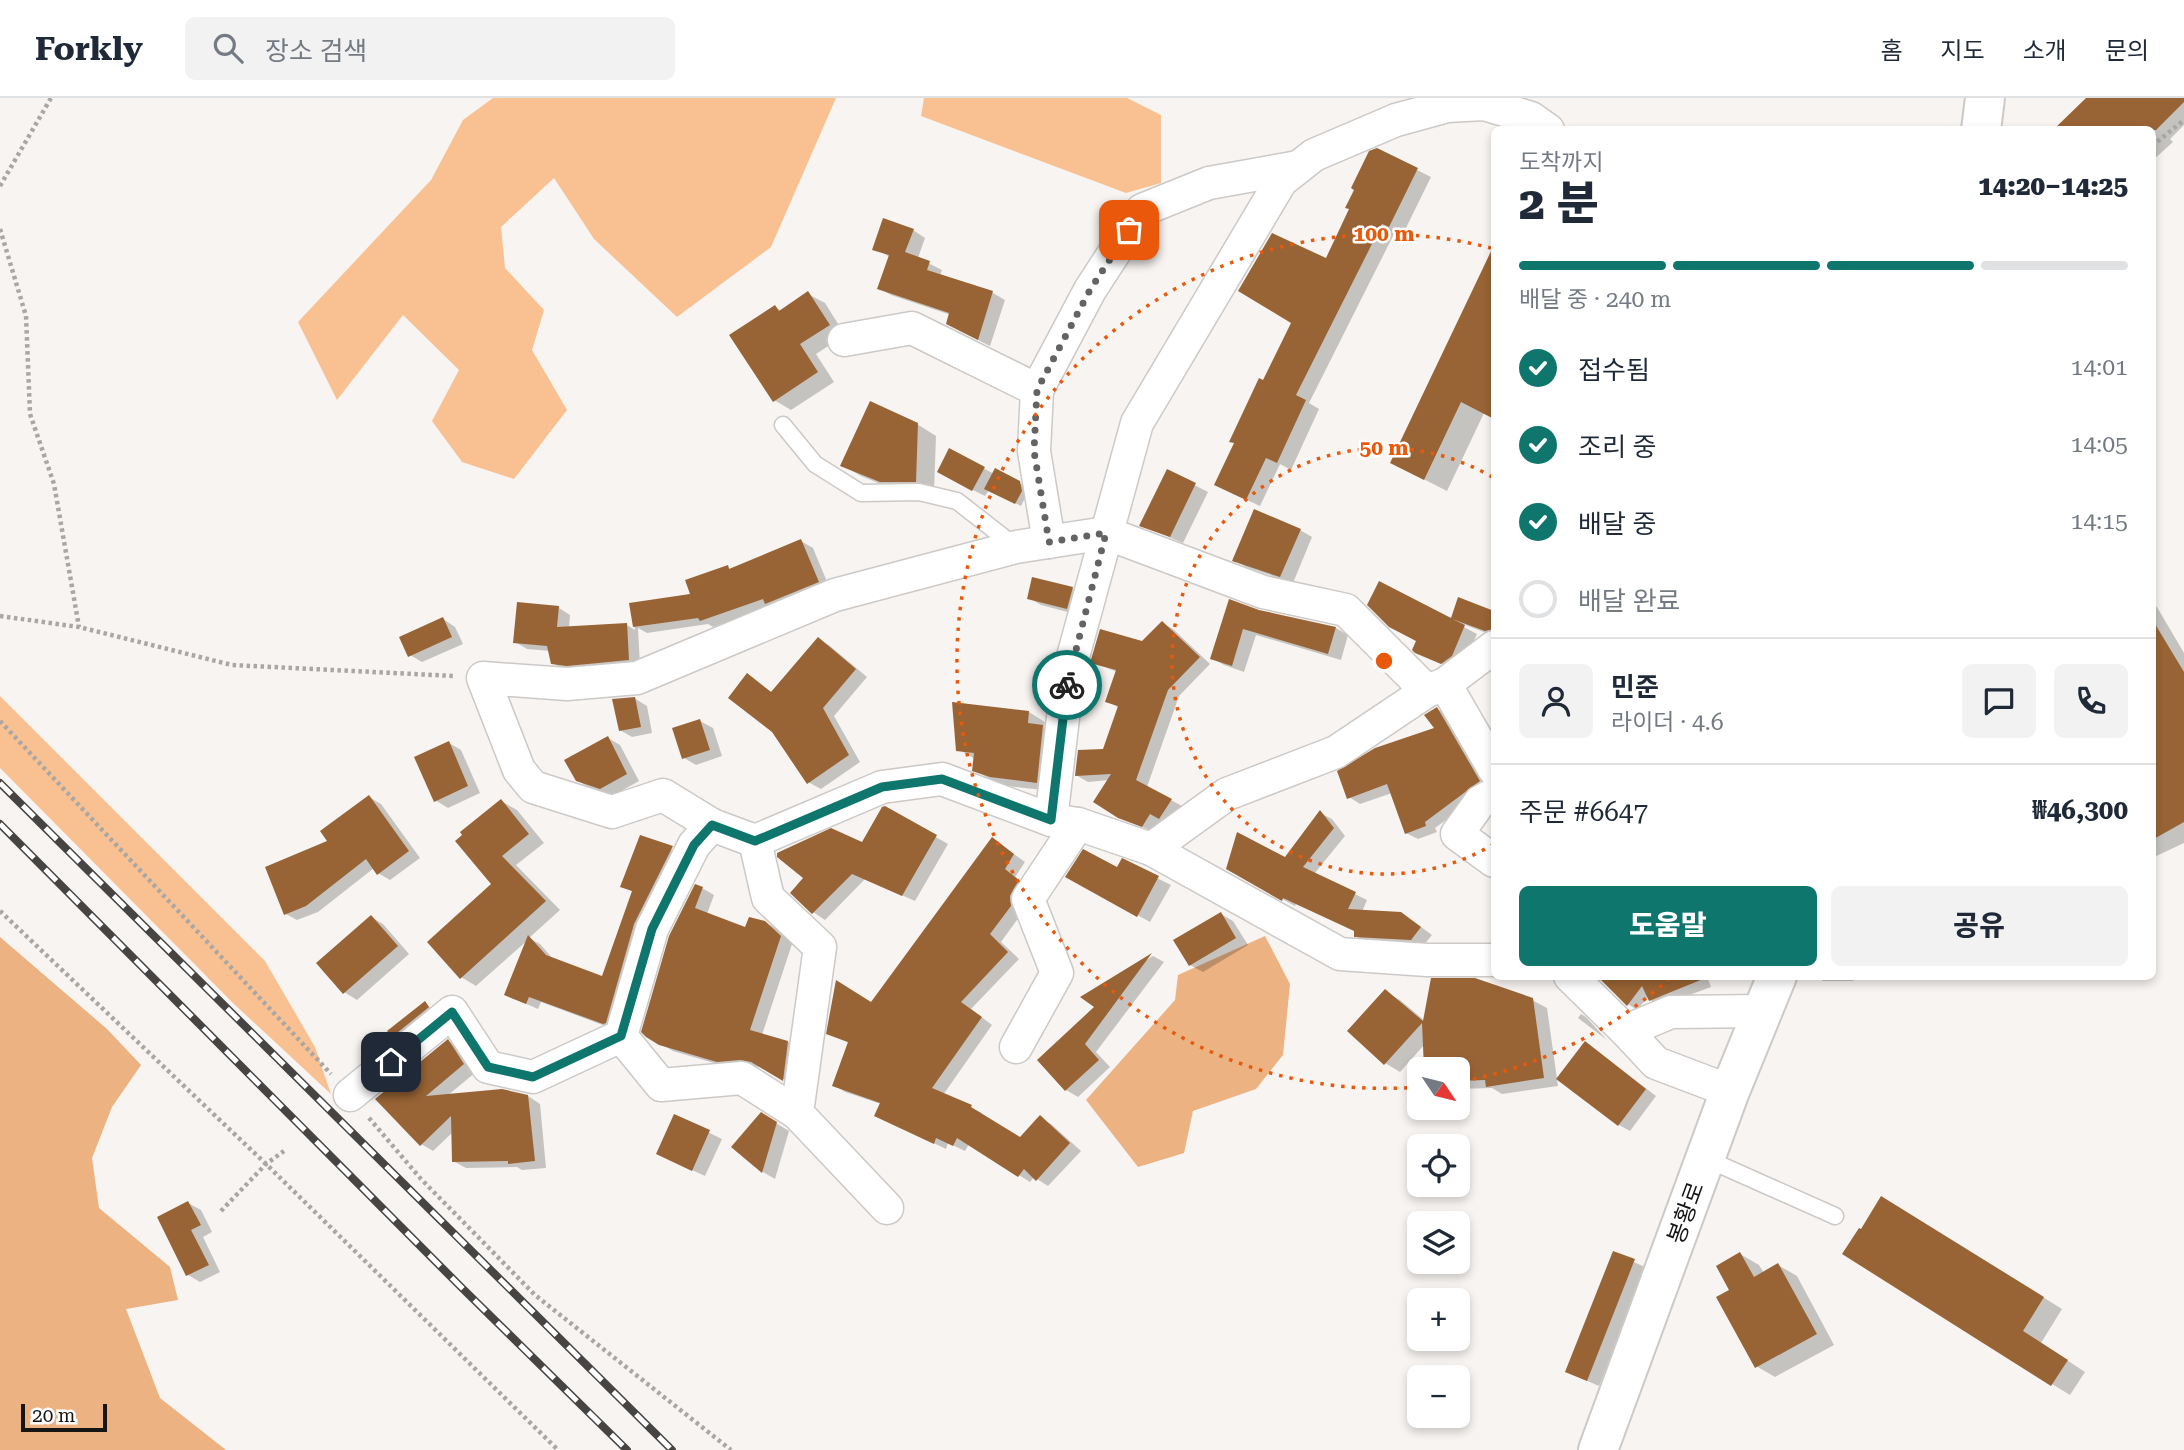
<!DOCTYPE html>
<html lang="ko">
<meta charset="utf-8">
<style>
:root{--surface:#fff;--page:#f2f2f3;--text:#1f2937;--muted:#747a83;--line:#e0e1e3;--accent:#0f766e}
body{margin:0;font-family:"Roboto Serif","Noto Sans KR",serif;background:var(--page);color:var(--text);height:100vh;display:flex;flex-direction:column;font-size:26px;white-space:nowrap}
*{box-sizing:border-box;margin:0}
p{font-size:23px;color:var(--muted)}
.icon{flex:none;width:38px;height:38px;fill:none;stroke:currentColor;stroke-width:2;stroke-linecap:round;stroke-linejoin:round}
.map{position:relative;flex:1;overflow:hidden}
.drawer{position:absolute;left:1491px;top:28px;width:665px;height:854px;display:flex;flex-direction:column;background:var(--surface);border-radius:10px;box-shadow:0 4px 10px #0003}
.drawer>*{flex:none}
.needle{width:46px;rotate:125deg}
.buttons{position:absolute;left:1407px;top:959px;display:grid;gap:14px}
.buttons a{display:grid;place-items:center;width:63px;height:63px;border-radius:10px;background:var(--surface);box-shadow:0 4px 10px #0003;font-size:35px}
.scale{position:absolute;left:21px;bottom:18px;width:86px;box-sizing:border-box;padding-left:7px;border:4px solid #161514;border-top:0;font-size:19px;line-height:24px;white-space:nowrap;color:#161514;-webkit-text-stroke:5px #fff;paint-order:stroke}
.pin{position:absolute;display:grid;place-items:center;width:60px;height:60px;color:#fff;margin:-30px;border-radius:14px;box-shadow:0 4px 10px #0006}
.courier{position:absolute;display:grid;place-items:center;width:70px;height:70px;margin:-35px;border:5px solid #0f766e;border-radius:50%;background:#fff;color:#222;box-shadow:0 2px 9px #0007}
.summary em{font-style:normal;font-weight:800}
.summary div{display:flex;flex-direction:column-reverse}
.summary{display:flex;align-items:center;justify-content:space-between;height:119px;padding:0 28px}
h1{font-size:46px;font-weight:800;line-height:52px}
.bar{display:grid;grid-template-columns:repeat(4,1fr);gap:10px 7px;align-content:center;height:84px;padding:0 28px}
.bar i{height:9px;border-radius:5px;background:var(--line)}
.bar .on{background:var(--accent)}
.bar p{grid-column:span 4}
.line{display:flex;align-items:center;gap:18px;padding:0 28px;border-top:2px solid var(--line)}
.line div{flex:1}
.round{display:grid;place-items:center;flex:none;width:74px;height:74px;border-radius:10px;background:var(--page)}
ol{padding:0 28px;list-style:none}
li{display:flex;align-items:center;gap:21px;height:77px}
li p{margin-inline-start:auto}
li .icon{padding:7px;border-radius:50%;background:var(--accent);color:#fff;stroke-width:4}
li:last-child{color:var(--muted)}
li i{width:38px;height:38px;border:4px solid var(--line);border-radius:50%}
.primary-button{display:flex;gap:14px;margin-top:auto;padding:14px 28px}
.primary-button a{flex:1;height:80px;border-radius:10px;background:var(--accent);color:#fff;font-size:28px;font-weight:800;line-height:80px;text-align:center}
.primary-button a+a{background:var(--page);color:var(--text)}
header{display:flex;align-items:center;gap:42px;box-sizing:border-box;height:98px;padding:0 35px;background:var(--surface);border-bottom:2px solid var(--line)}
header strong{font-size:33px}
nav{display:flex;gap:38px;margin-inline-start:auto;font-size:24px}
.search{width:490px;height:63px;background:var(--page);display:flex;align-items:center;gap:18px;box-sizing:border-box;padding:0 24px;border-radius:10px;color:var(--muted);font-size:26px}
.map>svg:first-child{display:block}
.green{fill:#f9c092}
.forest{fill:#ecb282}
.shadow{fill:#0003}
.building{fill:#996435}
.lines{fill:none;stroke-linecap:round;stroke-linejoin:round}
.service-casing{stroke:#ccc9c7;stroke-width:19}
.minor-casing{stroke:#ccc9c7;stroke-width:35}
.tertiary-casing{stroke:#ccc9c7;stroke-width:42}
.path{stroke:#a9a7a5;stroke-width:4.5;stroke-dasharray:3.5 3.5;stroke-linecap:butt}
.service{stroke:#fff;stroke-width:16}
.minor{stroke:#fff;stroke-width:32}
.tertiary{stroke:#fff;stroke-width:38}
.rail-casing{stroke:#464544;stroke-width:8}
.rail{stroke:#fff;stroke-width:5;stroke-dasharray:16;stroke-linecap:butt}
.done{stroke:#656361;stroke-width:7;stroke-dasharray:0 12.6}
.route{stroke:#0f766e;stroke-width:9}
.ring{fill:none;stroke:#e8590c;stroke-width:3.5;stroke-dasharray:3.5 7}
.labels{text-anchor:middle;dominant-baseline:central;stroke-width:5;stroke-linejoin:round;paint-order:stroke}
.street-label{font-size:23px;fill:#161514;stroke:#fff}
.centre{fill:#e8590c;stroke:#fff;stroke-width:3.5}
.ring-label{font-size:21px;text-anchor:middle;font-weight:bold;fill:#e8590c;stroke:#fff;stroke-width:5;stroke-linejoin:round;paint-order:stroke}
</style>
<header>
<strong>Forkly</strong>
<div class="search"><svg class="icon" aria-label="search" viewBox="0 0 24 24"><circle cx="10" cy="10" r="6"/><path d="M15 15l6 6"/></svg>장소 검색</div>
<nav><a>홈</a><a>지도</a><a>소개</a><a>문의</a></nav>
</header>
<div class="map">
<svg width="2184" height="1352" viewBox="0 0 2184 1352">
<rect width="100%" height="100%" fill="#f7f4f1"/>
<g class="green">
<path d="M493,0H836L771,149L677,219L594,141L554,80L501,129L505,170L544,212L532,252L567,312L514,381L462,364L432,323L459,272L403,217L337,302L298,224L431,82L463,22Z"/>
<path d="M924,0H1127L1161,17V85L1126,95L921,18Z"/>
<path d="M0,598L265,863L315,949L331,996L234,906L0,670Z"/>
</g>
<g class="forest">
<path d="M1265,838L1290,886L1283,957L1256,991L1193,1013L1184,1055L1138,1069L1086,1002L1175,902L1178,877Z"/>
<path d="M0,839L107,931L141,967L112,1009L92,1060L99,1110L170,1169L178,1202L126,1211L160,1300L226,1352H0Z"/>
</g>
<g class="shadow">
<path d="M2088,0H2184V27L2170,41L2173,44L2152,63V32Z"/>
<path d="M1417,72L1431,79L1403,136L1396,132L1309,305L1319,311L1291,372L1280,366L1260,408L1230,394L1264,284L1327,162Z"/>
<path d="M913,132L925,140L918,160L942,172L940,178L993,195L1005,202L990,248L960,233L951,217L891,197L879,190L890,159L875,151Z"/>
<path d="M1494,151V320L1484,315L1447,393L1392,365Z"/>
<path d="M808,196L825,205L845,237L816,256L834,284L791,312L774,302L775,209L782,213Z"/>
<path d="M917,326L936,338L934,393L900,394L861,378L842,367Z"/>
<path d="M950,352L994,376L1026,388L1027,396L1021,408L989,392L985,398L951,381Z"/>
<path d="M1167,373L1208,394L1183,445L1141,427Z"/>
<path d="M1300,432L1312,439L1293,485L1246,469L1234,462Z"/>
<path d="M801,443L813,450L830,491L713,529L708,526L647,535L638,530L640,568L564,572L553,565L550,553L527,551L515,544L559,510L570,517L569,530L627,527L635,532L631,506L693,497L727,469L732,472Z"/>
<path d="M1072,490L1085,498L1079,517L1041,507L1029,500Z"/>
<path d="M1459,502L1494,515V538L1463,526L1462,528L1477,536L1464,565L1454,572L1416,553L1451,522Z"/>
<path d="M2152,506L2157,509L2184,555V745L2152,760Z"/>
<path d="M1259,514L1336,530L1348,537L1341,562L1256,537L1244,574L1224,567L1212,560Z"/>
<path d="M443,521L455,529L463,546L422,564L410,557Z"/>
<path d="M1162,525L1173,531L1210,566L1179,598L1147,689L1182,708L1171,726L1162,721L1154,734L1119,719L1109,682L1088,684L1076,677L1104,652L1119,610L1107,603L1117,574L1092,564L1143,545Z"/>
<path d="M818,541L830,548L867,579L834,618L860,664L821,691L808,684L773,633L747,577L773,595Z"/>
<path d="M634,600L647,608L652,635L632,639L620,632Z"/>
<path d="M1437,611L1448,617L1491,689L1435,730L1437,734L1418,741L1406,735L1392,695L1360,706L1349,699L1437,631Z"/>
<path d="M1029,614L1045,624L1044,630L1059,638L1052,693L1007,688L990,681L974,672L975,661L958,651Z"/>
<path d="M700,623L713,630L722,658L696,667L684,660Z"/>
<path d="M608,640L620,647L639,683L614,697L590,690L577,682Z"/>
<path d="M449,645L461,652L480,695L448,710L435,702Z"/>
<path d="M369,699L381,706L420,760L390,782L378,775L374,770L318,814L297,822L286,816L330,743Z"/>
<path d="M501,703L517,712L544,745L516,767L560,812L529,840L540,846L554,862L603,880L633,794L623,788L641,739L684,757L616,932L541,904L538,911L506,897L529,841L476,888L461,879L493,786Z"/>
<path d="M885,710L948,746L915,803L865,781L825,822L813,814L863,746Z"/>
<path d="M1320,715L1332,721L1345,738L1314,776L1367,802L1362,814L1413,823L1432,837L1423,848L1367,844L1355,838L1356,833L1296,806L1295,808L1228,771L1286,761Z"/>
<path d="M1003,748L1025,764L1015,779L1029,789L1022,815L1001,844L1019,861L971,911L992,927L943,997L982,1015L981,1017L1020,1041L1040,1020L1051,1026L1081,1053L1048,1088L1034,1079L1030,1084L969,1046L965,1053L948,1045L946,1051L888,1023L881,1006L845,994L834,987L849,945L828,936L872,906Z"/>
<path d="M1122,763L1171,787L1150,824L1067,778L1118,772Z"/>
<path d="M702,790L714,797L707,816L746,831L765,824L778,832L792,846L762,937L788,944L800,951L795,988L765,970L754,968L731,970L673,953L647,938Z"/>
<path d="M1221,816L1233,823L1248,847L1203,874L1190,867Z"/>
<path d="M371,819L383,826L409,856L357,902L344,894Z"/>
<path d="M1153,858L1164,864L1096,954L1110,969L1078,999L1066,992L1097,909L1083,899Z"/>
<path d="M1639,878H1707L1711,889L1660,908L1650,902L1649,898L1637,912L1628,906Z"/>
<path d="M1815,878H1855L1853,883H1823Z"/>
<path d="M1385,894L1400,902L1425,923L1532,902L1547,910L1558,988L1502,996L1492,990L1458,991V971H1426L1425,946L1400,974L1385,965Z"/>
<path d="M425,905L434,913L399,941L393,938Z"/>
<path d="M1581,916L1586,919L1607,942L1578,920Z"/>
<path d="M448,943L460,950L476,974L447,998H528L540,1006L546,1070L522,1072L517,1069L466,1070L453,1063V1034L433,1053L421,1046L378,1001Z"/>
<path d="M1596,952L1656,998L1630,1033L1619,1027Z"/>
<path d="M761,1016L789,1033L775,1081L763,1074L733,1048Z"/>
<path d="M675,1018L722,1041L705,1078L670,1062Z"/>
<path d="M188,1105L201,1112L212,1134L203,1139L220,1174L200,1184L188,1177Z"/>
<path d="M1901,1111L2062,1211L2041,1245L2085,1274L2070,1297L2052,1286Z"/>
<path d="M1614,1155L1647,1170L1599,1288L1567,1274Z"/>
<path d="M1740,1156L1759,1167L1764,1175L1778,1167L1797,1178L1834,1247L1775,1279L1756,1268L1731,1193Z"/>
</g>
<g class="building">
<path d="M2086,0H2184V4L2156,32H2053Z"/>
<path d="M1377,50L1418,70L1389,129L1382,126L1296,297L1306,302L1277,365L1266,360L1246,402L1214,387L1234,345L1229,344L1259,280L1263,282L1291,225L1238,193L1272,135L1326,160L1349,111L1345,110L1354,92L1351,90L1369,53Z"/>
<path d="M883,120L914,131L905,154L930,163L927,172L993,193L978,242L946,226L949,215L877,191L889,157L872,152Z"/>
<path d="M1494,147V321L1461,304L1424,382L1390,365Z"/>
<path d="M808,193L830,227L800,246L818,274L773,304L729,237L775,207L779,213Z"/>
<path d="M870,303L918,325L916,384H880L840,368Z"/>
<path d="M949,350L985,369L972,393L937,374Z"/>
<path d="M995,370L1020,383L1022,393L1015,406L984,391Z"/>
<path d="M1167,371L1196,385L1170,439L1139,428Z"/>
<path d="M1254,411L1301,431L1280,479L1232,463Z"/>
<path d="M801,441L819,484L765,506L763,501L700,523L698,520L633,529L629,505L690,496L685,482L728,467L729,471Z"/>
<path d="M1032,479L1073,489L1067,511L1027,501Z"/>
<path d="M1379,483L1451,520L1458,499L1494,513V531L1485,533L1452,521L1465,527L1452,558L1441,566L1415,555L1412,552L1416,543L1389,529L1367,507Z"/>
<path d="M1229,501L1259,512L1336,529L1328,556L1243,531L1232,568L1210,561Z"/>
<path d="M517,504L559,508L557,529L627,525L629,562L567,568L551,566L547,548L513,545Z"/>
<path d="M443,519L452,539L408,559L399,539Z"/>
<path d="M2152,521L2184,574V724L2152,742Z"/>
<path d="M1162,523L1200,559L1168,592L1136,682L1172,701L1159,721L1150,716L1142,729L1118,720L1093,704L1111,676L1075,678L1078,652L1103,651L1118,608L1105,604L1116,572L1090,565L1100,531L1142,543Z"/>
<path d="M818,539L856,571L823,610L849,657L807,686L772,634L728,600L747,575L771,594Z"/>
<path d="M635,599L641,629L619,633L612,601Z"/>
<path d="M952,604L1029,613L1028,625L1043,627L1037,685L990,679L972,673L974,655L956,653Z"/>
<path d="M1437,609L1480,683L1425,724L1426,728L1405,736L1387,686L1347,701L1337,673L1375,650L1434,630L1424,617Z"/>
<path d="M700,621L710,652L682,661L672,630Z"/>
<path d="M608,638L627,676L600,691L576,683L564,662Z"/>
<path d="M449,643L468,688L434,704L414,659Z"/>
<path d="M369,697L409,753L377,777L366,761L306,808L284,817L265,769L327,743L320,733Z"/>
<path d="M501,701L529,736L502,758L546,803L460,881L427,844L491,786L455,743L462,737L460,734Z"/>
<path d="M885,708L937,737L902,798L852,776L812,816L790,795L803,780L777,759V755L831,730L862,744L882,709Z"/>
<path d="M1320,712L1334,730L1303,769L1356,794L1348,811L1401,814L1421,829L1411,842L1354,839V833L1283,800L1282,803L1226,771L1237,734L1285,759Z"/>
<path d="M640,737L673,748L634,826L606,925L603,926L529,899L526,906L504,897L528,837L546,857L602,878L632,793L620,789Z"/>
<path d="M992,739L1014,756L1005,771L1019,782L1010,798L1011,808L990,836L1008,854L961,904L982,919L932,990L972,1007L971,1009L1020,1039L1040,1017L1070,1045L1036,1083L1024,1071L1018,1079L957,1040L953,1048L936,1040L934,1046L874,1018L880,1005L832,988L848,944L826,936L836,882L871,904Z"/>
<path d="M1083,751L1117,769L1122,760L1159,778L1137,819L1065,779Z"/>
<path d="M695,786L703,789L695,810L745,829L749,819L765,823L781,838L750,932L788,943L783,983L751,964L740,962L717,964L659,947L646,939L641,934L669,838Z"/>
<path d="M1221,814L1236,840L1189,868L1173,842Z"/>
<path d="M371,817L398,848L343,896L316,865Z"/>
<path d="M1152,855L1085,946L1099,962L1065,993L1037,962L1094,909L1080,899Z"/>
<path d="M1597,878H1708V879L1649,903L1642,888L1627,908Z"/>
<path d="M1431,880H1475L1533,900L1544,980L1486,989L1485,982L1458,983V971H1424L1422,925L1384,967L1347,933L1385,891L1423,923Z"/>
<path d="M425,903L429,909L392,939L387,933Z"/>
<path d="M448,941L464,966L426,998L502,991L528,997L535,1063L508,1066V1063L452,1064L451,1018L420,1048L375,1001Z"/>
<path d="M1585,943L1646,991L1618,1028L1556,981Z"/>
<path d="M761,1014L777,1024L762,1075L731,1049Z"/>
<path d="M674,1016L710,1032L692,1073L656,1056Z"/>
<path d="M1881,1098L2044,1199L2023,1233L2068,1262L2051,1288L1842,1156L1859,1130L1861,1131Z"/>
<path d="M188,1103L201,1127L191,1132L209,1167L186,1178L157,1119Z"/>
<path d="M1613,1153L1635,1161L1587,1283L1565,1274Z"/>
<path d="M1740,1154L1754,1179L1778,1165L1817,1236L1755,1270L1716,1199L1729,1192L1716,1168Z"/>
</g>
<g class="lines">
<g class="service-casing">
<g id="service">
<path d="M783,327L815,366L861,395L919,394L957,403L1016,449"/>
<path d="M1707,1061L1835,1118"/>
</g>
</g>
<g class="minor-casing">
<g id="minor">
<path d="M844,242L912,230L1037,292L1034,353L1049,444"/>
<path d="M1037,292L1090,192L1142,112L1209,85L1298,69"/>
<path d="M1445,586L1494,671"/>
<path d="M1494,696L1480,704L1457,736L1494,763"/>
<path d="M1051,722L1068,577L1137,325L1281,83L1314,57L1396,22L1447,8L1484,6L1531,20L1548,32"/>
<path d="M712,727L663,697L612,714L533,689L519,672L483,580L567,586L637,580L835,497L1016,449L1106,435L1263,494L1346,512L1427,593"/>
<path d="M755,743L768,800L820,849L797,1015L887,1110"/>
<path d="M1151,751L1227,696L1336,654L1427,593L1445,586L1494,549"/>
<path d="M1570,878L1626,933L1671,914L1763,913"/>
<path d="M1626,933L1656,965L1730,993"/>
<path d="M621,938L661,987L742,980L797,1015"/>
<path d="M1016,949L1057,875L1028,801L1078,726"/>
<path d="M350,997L452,914L488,969L533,979L621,938L652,831L694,747L712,727L755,743L882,689L942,681L1051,722L1078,726L1151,751L1340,856L1427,862H1494"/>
</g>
</g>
<g class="tertiary-casing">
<g id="tertiary">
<path d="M1981,32L1985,0"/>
<path d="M1598,1352L1730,993L1777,878"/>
</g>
</g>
<g class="path">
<path d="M2152,48L2184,22"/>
<path d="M0,88L51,0"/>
<path d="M0,131L26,218L30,316L54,386L79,529"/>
<path d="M0,518L79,529L232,567L454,578"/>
<path d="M0,623L331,976"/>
<path d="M0,813L266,1066L558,1352"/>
<path d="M369,1020L421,1081L535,1197L731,1352"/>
<path d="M221,1113L266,1066L284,1053"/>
</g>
<use href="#service" class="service"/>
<use href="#minor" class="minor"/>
<use href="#tertiary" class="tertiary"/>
<g class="rail-casing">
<g id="rail">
<path d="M0,685L672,1352"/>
<path d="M0,726L460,1188L627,1352"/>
</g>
</g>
<use href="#rail" class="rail"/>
</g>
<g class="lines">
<path class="done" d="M1067,587L1106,435L1049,444L1034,353L1037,292L1090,192L1129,132"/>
<path class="route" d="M391,964L452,914L488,969L533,979L621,938L652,831L694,747L712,727L755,743L882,689L942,681L1051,722L1067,587"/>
</g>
<g class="ring">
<path d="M1494 746A213 213 0 1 1 1494 380"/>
<path d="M1670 880A427 427 0 0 1 1458 984M1418 989A427 427 0 1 1 1491 150"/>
</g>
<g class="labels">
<g class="street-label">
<text transform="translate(1686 1115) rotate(-70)">봉황로</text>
</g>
</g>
<circle cx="1384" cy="563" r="10" class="centre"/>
<g class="ring-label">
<text x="1384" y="143">100 m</text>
<text x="1384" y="357">50 m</text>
</g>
</svg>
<div class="buttons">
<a><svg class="needle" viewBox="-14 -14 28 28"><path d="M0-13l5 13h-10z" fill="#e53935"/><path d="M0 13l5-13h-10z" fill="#747a83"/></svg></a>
<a><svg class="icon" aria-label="locate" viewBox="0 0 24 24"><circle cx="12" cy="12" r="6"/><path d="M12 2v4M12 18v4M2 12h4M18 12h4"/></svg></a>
<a><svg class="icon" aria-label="layers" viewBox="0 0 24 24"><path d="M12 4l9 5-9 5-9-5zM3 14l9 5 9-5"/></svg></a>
<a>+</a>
<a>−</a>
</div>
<div class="scale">20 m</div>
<div class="pin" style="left:1129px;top:132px;background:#ea580c"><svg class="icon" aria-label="bag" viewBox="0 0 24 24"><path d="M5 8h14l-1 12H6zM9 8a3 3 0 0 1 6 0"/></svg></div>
<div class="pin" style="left:391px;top:964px;background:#1f2937"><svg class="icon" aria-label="home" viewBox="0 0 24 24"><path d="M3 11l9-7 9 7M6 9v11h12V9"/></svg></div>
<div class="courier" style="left:1067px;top:587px"><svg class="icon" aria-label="bike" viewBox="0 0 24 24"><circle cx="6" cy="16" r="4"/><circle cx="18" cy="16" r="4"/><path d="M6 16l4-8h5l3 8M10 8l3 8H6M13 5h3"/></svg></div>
<section class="drawer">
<div class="summary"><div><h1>2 분</h1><p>도착까지</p></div><em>14:20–14:25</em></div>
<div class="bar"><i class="on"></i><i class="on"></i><i class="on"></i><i></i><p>배달 중 · 240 m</p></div>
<ol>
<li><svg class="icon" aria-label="check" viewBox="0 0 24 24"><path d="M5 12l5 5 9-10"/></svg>접수됨<p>14:01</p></li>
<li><svg class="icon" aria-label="check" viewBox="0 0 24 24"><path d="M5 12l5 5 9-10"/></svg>조리 중<p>14:05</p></li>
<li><svg class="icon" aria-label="check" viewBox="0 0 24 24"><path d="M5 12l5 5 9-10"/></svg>배달 중<p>14:15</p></li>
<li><i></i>배달 완료</li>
</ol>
<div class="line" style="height:126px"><a class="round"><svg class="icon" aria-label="person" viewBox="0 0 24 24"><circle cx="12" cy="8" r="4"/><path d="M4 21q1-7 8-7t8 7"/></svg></a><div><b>민준</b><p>라이더 · 4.6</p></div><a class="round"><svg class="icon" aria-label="chat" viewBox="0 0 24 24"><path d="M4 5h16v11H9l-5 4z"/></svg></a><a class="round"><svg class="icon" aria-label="phone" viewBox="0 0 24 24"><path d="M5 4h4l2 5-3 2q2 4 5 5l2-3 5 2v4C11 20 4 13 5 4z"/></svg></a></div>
<div class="line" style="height:91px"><div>주문 #6647</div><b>₩46,300</b></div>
<div class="primary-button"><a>도움말</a><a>공유</a></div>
</section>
</div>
